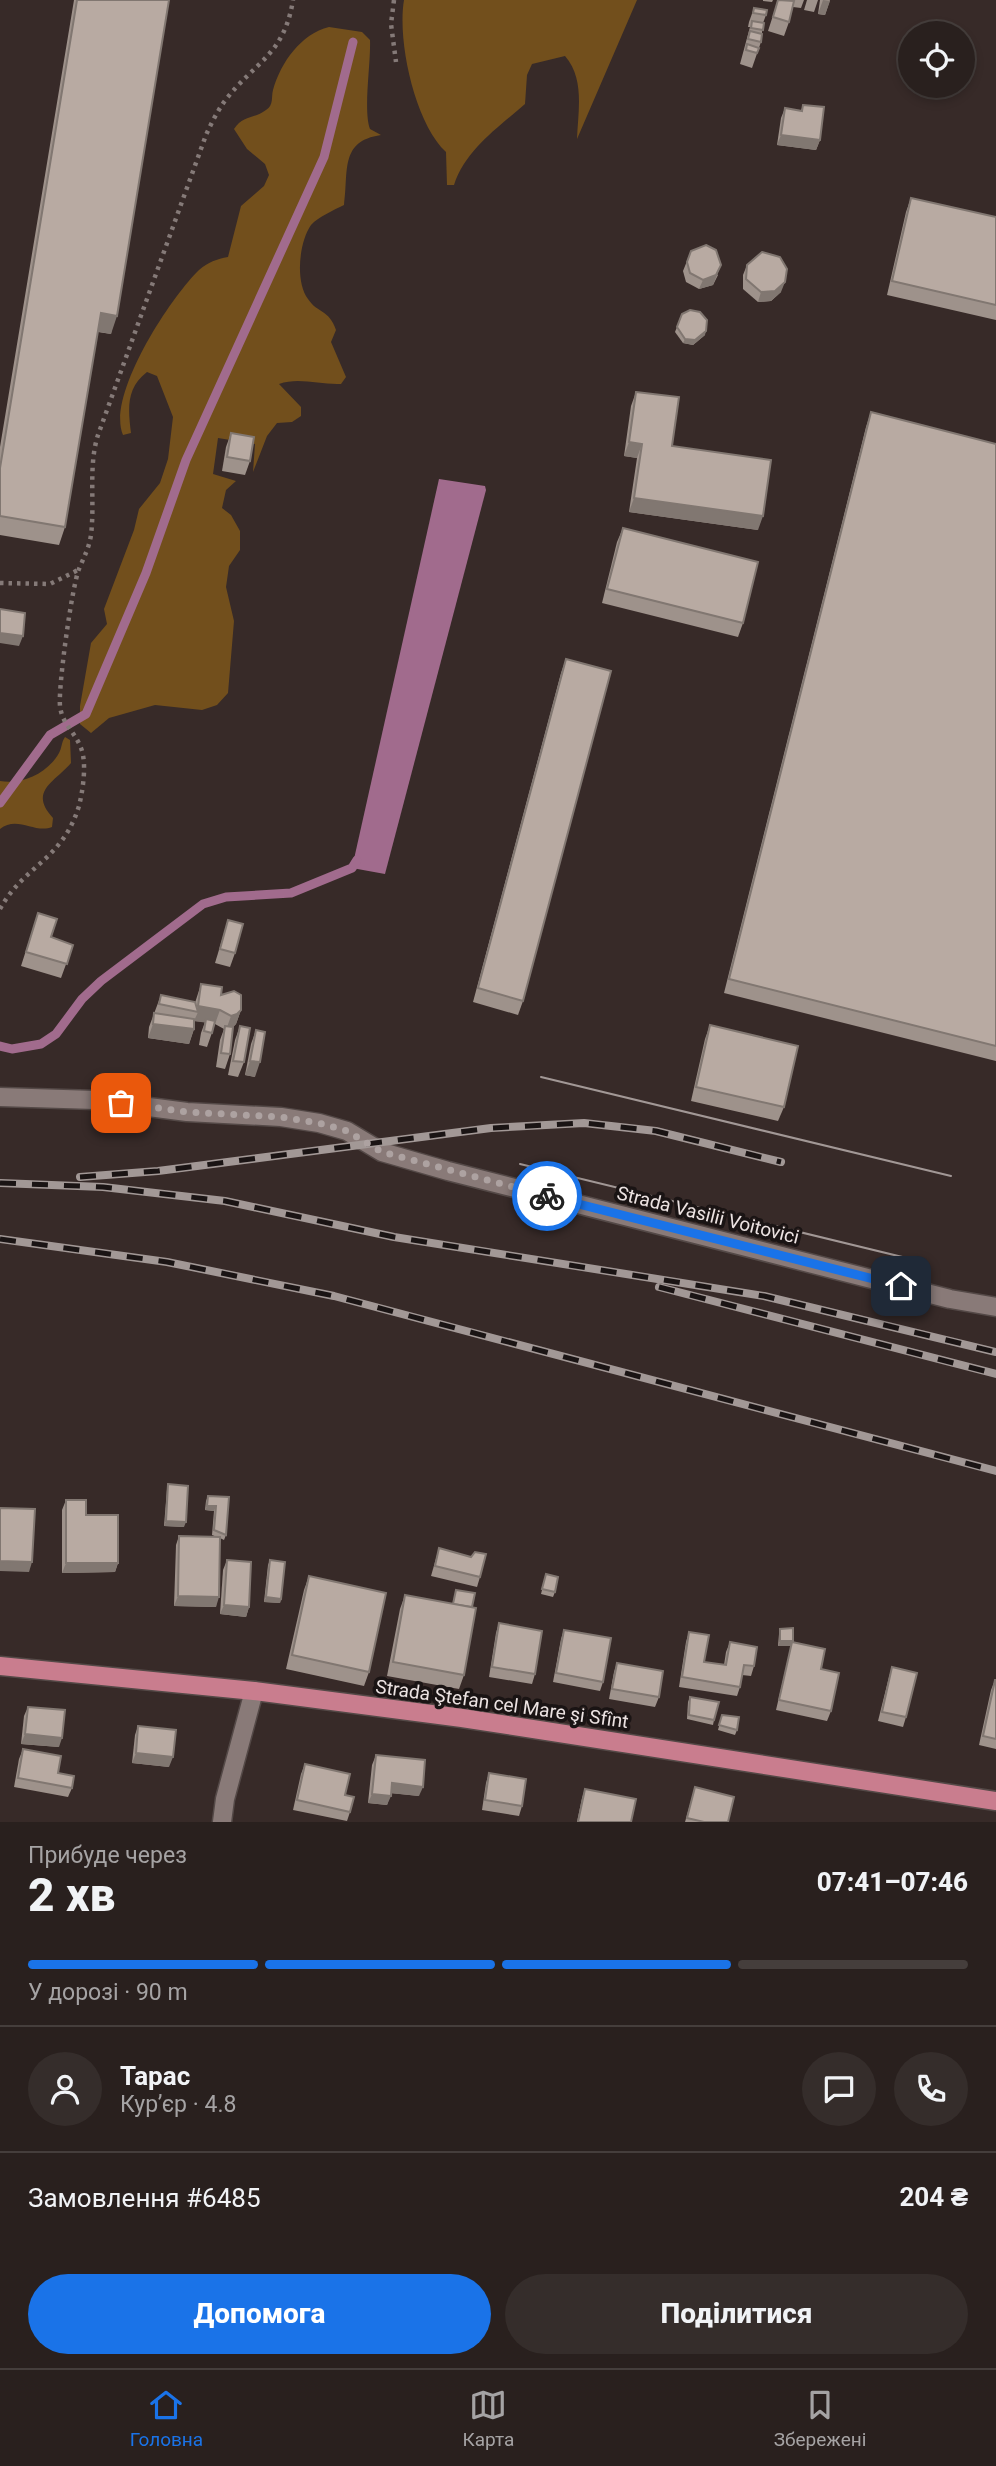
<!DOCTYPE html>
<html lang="uk">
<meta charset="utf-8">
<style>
:root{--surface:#29201e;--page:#352d2b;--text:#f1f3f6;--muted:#a5a3a4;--line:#453e3c;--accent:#1a73e8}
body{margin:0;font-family:Roboto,sans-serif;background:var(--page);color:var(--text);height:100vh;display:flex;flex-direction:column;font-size:26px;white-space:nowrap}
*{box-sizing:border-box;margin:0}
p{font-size:23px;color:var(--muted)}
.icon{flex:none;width:38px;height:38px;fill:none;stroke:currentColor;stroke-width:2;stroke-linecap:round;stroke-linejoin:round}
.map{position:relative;height:1822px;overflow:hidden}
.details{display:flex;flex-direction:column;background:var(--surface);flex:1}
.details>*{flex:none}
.fabs{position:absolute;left:898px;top:21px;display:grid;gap:14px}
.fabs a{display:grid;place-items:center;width:77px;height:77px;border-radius:50%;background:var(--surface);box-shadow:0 4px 10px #0003,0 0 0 2px var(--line);font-size:35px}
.pin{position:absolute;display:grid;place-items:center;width:60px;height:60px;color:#fff;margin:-30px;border-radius:14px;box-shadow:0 4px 10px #0006}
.courier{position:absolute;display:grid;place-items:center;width:70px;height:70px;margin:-35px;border:5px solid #1a73e8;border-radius:50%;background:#fff;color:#222;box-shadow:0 2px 9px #0007}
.summary em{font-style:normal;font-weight:800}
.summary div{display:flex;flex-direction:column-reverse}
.summary{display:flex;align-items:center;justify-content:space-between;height:119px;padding:0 28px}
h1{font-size:46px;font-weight:800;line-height:52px}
.bar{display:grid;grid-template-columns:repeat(4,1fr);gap:10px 7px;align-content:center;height:84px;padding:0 28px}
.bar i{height:9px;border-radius:5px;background:var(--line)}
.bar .selected{background:var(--accent)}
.bar p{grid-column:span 4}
.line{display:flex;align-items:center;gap:18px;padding:0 28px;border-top:2px solid var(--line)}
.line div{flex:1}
.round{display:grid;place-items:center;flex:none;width:74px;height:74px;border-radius:37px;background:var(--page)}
.button{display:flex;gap:14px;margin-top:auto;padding:14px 28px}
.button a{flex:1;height:80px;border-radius:42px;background:var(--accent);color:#fff;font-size:28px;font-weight:800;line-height:80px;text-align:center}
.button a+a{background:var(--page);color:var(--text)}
.tabs{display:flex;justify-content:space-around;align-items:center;height:98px;border-top:2px solid var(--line);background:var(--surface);font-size:19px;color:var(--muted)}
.tabs a{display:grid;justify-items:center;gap:4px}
.tabs .selected{color:var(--accent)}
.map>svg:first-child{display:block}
.green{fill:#724f1c}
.water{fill:#a16b8d}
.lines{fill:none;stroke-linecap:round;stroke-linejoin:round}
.stream{stroke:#a16b8d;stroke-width:9}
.street-casing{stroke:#544947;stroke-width:21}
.primary-casing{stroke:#544947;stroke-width:21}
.path{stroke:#857a78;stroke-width:4.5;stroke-dasharray:3.5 5;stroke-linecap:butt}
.street{stroke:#897a78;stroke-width:18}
.primary{stroke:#c97d8e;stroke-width:18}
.tram{stroke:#a29896;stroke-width:2}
.rail-casing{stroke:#a29896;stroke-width:8}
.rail{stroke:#1a1414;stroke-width:5;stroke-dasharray:16;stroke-linecap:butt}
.wall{fill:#9e928b}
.shaded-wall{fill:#817771}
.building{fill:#b8aaa2;stroke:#817771;stroke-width:2}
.done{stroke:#ada2a1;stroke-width:7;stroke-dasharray:0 12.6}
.route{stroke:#1a73e8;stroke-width:9}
.labels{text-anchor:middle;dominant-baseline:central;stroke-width:7;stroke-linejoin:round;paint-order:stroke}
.street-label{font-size:19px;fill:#ece3e2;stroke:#1a1414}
</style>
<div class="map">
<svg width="996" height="1822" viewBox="0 0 996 1822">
<rect width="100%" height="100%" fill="#372a28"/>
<g class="green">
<path d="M404,0H637L577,139C578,111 585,79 565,56L532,64L527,75L525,104C498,128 466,149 454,185H447L446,152C415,123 397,41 404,0Z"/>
<path d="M329,27L362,32L370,40C371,64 363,110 370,129L381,135C339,141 349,172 344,205C334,210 318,217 311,225C299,242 295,282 308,299C318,314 329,309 336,330L331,342L346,377L341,384C320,385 299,377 279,384L301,407V416L292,422L277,423L267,436L253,472L255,444L218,438L213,474L236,481L226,490L222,508L231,515L240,531V550L229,566L226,587L234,621L228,693L217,705L202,710L155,705L109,718L91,733L80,724V706L91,643L107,624L104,609L134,530L139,509L160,483L168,459L173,417L157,376L147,372C126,388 128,409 131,433L123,435C106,396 170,298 199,270C208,262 217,259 228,257L241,206L264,186L269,175L265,164L247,149L234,129C243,115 254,119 266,110C274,105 271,97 273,90C281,62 301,34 329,27Z"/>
<path d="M65,737L70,740L71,763C55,782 28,791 53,818L52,827C35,834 17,815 0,829V781C22,785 48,773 59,753C62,748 61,743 65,737Z"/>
</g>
<path class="water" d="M439,479L485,486L486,490L385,874L352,868Z"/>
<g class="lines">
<g class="stream">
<path d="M0,803L50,735L86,714L146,573L186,460L324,157L353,42"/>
<path d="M0,1046L12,1049L41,1044L56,1034L82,999L101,981L203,904L226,897L291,893L352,868L357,860"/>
</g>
<g class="street-casing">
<g id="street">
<path d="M0,1097L95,1100L187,1112L281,1117L319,1123L347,1131L382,1152L448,1171L950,1299L996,1307"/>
<path d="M222,1822L225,1799L254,1691"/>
</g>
</g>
<g class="primary-casing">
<path id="primary" d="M0,1666L254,1691L462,1718L996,1801"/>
</g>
<g class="path">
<path d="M394,0L391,24L396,62"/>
<path d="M0,583L50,584L78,570"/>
<path d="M0,909C24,865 62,861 79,806C83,790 87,763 81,748C75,732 62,724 60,706C58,687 72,586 79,569C84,557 89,548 91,535C95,502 88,466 98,435L206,135C211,124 217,112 224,102C255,61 284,56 293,0"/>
</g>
<use href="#street" class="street"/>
<use href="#primary" class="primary"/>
<g class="tram">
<path d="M541,1077L951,1176"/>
<path d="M520,1164L923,1262"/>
</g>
<g class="rail-casing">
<g id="rail">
<path d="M80,1177L158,1171L491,1128L584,1123L656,1131L781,1162"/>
<path d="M0,1183L103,1187L225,1201L394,1237L764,1296L996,1352"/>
<path d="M0,1239L167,1262L334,1296L996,1471"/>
<path d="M659,1287L996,1374"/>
</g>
</g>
<use href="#rail" class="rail"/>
</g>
<g class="wall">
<path d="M74,0H169L111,334L98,332L65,527L59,545L0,535V447Z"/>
<path d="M763,0H773L772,2L763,1Z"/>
<path d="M778,0H804L801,8L793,7L789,22L784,36L768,31Z"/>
<path d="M807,0H818L814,12L804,10Z"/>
<path d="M820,0H830L825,15L818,14Z"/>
<path d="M754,8L766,15L763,23L761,42L752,68L740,64L750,27H748L749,22Z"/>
<path d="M803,105L820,140L816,150L777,145L781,118L785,108L801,111Z"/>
<path d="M911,198L996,217V320L887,295L906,212Z"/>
<path d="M691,251L718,275L713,285L699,289L686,282L683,271Z"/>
<path d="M747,265L781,292L771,301L758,302L743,289V275Z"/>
<path d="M682,314L705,335L693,345L683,343L675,332Z"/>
<path d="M636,392L672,446L758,530L629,512L637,458L624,456L631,406Z"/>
<path d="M871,412L996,444V1061L724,993L866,427Z"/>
<path d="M231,433L250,461L245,475L222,471L226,447Z"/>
<path d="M623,528L743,623L738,637L602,603L617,542Z"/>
<path d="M566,659L523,1001L518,1015L473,1002L561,673Z"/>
<path d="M38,913L51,937L73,945L61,978L21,966Z"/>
<path d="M228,920L235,953L230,967L215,963Z"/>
<path d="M201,984L221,995L241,1010L236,1024L233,1027L230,1054L225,1069L216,1067L220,1040L224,1029L215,1024L207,1047L199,1045L201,1033L205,1022L194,1021V1029L189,1044L148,1038L149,1027L161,995L195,1003Z"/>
<path d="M710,1025L784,1107L778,1121L691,1101L705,1039Z"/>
<path d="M240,1026L244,1062L238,1077L228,1075L235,1040Z"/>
<path d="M256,1030L255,1077L245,1075L251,1044Z"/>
<path d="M168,1484L184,1527L164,1526L167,1489Z"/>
<path d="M208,1496L229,1497L226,1535L224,1540L220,1538L216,1607L174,1606L176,1545L179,1536L217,1537L212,1535L214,1511L205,1510L206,1501Z"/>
<path d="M66,1500L118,1563L115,1572L62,1573V1510Z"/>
<path d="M439,1548L480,1577L477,1587L431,1576Z"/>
<path d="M227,1560L249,1607L246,1617L220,1614L223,1570Z"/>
<path d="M270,1560L281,1599L280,1603L264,1602L268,1565Z"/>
<path d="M546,1574L555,1592L553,1597L541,1594Z"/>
<path d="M309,1576L369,1672L364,1686L286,1669L304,1590Z"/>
<path d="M456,1590L472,1607L464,1675L459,1689L387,1676L400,1609L405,1595L453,1604Z"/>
<path d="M499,1623L535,1674L532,1684L489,1677L496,1633Z"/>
<path d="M780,1629L821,1669L831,1711L827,1721L776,1710L791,1646H778L779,1634Z"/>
<path d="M564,1630L603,1682L600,1691L553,1682L561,1639Z"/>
<path d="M689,1632L704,1662L724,1665L726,1652L730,1642L754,1666L751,1676L742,1675L740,1687L737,1696L679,1687L686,1642Z"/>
<path d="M617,1663L659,1697L655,1707L609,1699L614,1672Z"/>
<path d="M892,1667L906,1717L903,1727L878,1721L889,1677Z"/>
<path d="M995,1680H996V1749L979,1745L991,1690Z"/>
<path d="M690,1697L714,1720L713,1725L687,1719L688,1702Z"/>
<path d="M28,1707L59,1747L21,1744L24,1716Z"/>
<path d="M722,1715L737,1730L735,1735L718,1730Z"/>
<path d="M138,1726L169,1767L132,1763L135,1735Z"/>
<path d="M23,1749L58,1773L72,1788L68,1797L14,1787L19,1759Z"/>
<path d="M376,1755L419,1796L391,1793L387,1805L368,1803L372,1765Z"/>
<path d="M305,1764L345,1795L350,1812L347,1821L293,1810L301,1774Z"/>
<path d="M489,1773L522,1806L519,1816L482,1810L486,1783Z"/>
<path d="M695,1787L728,1822H685Z"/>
<path d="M585,1789L631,1822H577L582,1798Z"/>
</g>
<g class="shaded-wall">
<path d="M823,0L830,1L825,15L818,14Z"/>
<path d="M781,135L820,140L816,150L777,145Z"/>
<path d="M721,265L713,285L699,289L703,280Z"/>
<path d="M785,282L781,292L771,301L758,302L761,292Z"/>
<path d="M101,313L117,316L111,334L94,331Z"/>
<path d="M706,331L705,335L693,345L683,343L685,339Z"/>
<path d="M629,442L642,444L637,458L624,456Z"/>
<path d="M634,498L763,516L758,530L629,512Z"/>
<path d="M0,633L23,636L19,646L0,643Z"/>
<path d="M198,1006L220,1010L215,1024L194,1021L198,1012L196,1011Z"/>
<path d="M241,1010L236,1024L232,1028L226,1030L231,1016Z"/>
<path d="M153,1024L194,1029L189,1044L148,1038Z"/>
<path d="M250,1061L260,1062L255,1077L245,1075Z"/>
<path d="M207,1506H216L214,1511L205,1510Z"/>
<path d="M166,1521L186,1522L184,1527L164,1526Z"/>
<path d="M0,1561L32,1562L29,1572L0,1571Z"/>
<path d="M66,1563H118L115,1572L62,1573Z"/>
<path d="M178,1596L219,1597L216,1607L174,1606Z"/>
<path d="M266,1597L281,1599L280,1603L264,1602Z"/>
<path d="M224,1605L249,1607L246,1617L220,1614Z"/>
<path d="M780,1641H793L791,1646L792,1642L791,1646H778Z"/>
<path d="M25,1734L62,1738L59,1747L21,1744Z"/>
<path d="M136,1753L173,1757L169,1767L132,1763Z"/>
<path d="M392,1783L423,1787L419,1796L389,1793Z"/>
<path d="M372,1794L391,1796L387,1805L368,1803Z"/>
</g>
<g class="building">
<path d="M77,0H169L117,316L101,313L65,527L0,516V468Z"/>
<path d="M778,0L794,1L789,22L773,17Z"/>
<path d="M754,8L767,10L766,15L753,13Z"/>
<path d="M752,21L764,23L763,30L751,28Z"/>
<path d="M750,31L762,34L761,42L748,39Z"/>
<path d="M747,44L759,48L757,53L746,50Z"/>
<path d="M803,105L824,107L820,140L781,135L785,108L802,111Z"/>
<path d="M911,198L996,217V305L892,281Z"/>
<path d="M706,245L716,250L721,265L716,275L703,280L690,273L687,262L691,251Z"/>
<path d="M762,252L780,257L787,269L785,282L775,291L761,292L746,279L747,265Z"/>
<path d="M690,310L700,312L707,320L706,331L695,340L685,339L677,327L682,314Z"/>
<path d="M636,392L679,397L672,446L771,460L763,516L634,498L642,444L629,442Z"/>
<path d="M871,412L996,444V1046L729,979Z"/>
<path d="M231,433L254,437L250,461L227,457Z"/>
<path d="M623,528L758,562L743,623L607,589Z"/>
<path d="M0,609L25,613L23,636L0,633Z"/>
<path d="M566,659L611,671L523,1001L478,988Z"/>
<path d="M38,913L57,919L51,937L73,945L67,964L26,952Z"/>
<path d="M228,920L243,924L235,953L220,949Z"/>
<path d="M201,984L222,987L221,995L234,991L241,995V1010L237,1014L231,1016L220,1010L198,1006Z"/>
<path d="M161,995L195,1002L198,1012L159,1004Z"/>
<path d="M154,1013L194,1019V1029L153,1024Z"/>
<path d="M206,1019L215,1021L212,1033L204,1031Z"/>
<path d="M710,1025L798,1046L784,1107L696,1087Z"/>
<path d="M225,1026L233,1027L230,1054L221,1053Z"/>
<path d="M240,1026L250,1028L244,1062L233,1061Z"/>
<path d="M256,1030L265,1032L260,1062L250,1061Z"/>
<path d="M168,1484L188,1486L186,1522L166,1521Z"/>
<path d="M208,1496L229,1497L226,1535L214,1530L216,1506H207Z"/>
<path d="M66,1500H86V1515H118V1563H66Z"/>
<path d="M0,1508L35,1509L32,1562L0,1561Z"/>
<path d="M179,1536L220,1537L219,1597L178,1596Z"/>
<path d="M439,1548L471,1557L475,1552L486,1554L480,1577L435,1566Z"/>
<path d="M227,1560L251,1562L249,1607L224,1605Z"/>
<path d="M270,1560L285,1562L281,1599L266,1597Z"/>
<path d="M546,1574L558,1577L555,1592L542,1589Z"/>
<path d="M309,1576L386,1593L369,1672L292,1655Z"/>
<path d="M456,1590L475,1593L472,1607L453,1604Z"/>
<path d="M405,1595L476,1608L464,1675L393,1662Z"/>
<path d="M499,1623L542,1631L535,1674L492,1667Z"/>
<path d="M793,1628V1641H780V1629Z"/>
<path d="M564,1630L611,1638L603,1682L556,1673Z"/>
<path d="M689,1632L709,1635L704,1662L726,1665L730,1642L757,1647L754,1666L744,1665L740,1687L682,1677Z"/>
<path d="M792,1642L825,1649L821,1669L839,1673L831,1711L779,1700Z"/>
<path d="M617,1663L663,1671L659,1697L612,1689Z"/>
<path d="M892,1667L917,1673L906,1717L882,1712Z"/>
<path d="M995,1680H996V1739L983,1736Z"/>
<path d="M690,1697L719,1702L714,1720L689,1715Z"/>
<path d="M28,1707L65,1710L62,1738L25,1734Z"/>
<path d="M722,1715L739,1717L737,1730L719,1725Z"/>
<path d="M138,1726L176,1730L173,1757L136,1753Z"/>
<path d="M23,1749L61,1756L58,1773L74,1776L72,1788L18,1778Z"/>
<path d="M376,1755L425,1760L423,1787L392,1783L391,1796L372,1794Z"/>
<path d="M305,1764L350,1774L345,1795L354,1797L350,1812L297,1800Z"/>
<path d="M489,1773L526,1779L522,1806L485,1800Z"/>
<path d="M695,1787L734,1797L728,1822H704L687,1818Z"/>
<path d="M585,1789L636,1799L631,1822H578Z"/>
</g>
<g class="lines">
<path class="done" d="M121,1103L187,1112L281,1117L319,1123L347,1131L382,1152L547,1196"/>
<path class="route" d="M547,1196L901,1286"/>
</g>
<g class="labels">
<g class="street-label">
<text transform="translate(708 1215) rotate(14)">Strada Vasilii Voitovici</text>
<text transform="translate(502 1704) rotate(8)">Strada Ştefan cel Mare şi Sfînt</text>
</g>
</g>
</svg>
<div class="fabs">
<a><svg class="icon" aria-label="locate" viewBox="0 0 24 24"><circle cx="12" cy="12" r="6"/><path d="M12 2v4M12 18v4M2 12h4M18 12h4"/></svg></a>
</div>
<div class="pin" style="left:121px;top:1103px;background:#ea580c"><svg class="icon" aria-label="bag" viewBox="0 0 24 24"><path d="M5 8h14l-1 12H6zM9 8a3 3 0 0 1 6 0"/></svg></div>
<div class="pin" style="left:901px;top:1286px;background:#1f2937"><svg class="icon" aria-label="home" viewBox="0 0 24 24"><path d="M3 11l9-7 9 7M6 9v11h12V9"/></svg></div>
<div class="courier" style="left:547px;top:1196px"><svg class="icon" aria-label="bike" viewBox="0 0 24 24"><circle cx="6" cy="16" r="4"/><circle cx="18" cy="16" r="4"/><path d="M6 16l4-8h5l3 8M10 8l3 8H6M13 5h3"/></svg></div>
</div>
<section class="details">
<div class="summary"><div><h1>2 хв</h1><p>Прибуде через</p></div><em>07:41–07:46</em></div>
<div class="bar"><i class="selected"></i><i class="selected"></i><i class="selected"></i><i></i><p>У дорозі · 90 m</p></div>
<div class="line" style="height:126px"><a class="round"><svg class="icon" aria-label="person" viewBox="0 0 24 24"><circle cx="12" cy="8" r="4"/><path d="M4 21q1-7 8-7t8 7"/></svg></a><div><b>Тарас</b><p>Кур’єр · 4.8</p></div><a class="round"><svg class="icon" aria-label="chat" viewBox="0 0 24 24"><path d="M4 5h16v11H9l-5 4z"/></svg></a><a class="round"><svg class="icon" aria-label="phone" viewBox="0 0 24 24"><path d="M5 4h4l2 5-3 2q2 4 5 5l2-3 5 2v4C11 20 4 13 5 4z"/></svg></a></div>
<div class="line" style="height:91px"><div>Замовлення #6485</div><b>204 ₴</b></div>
<div class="button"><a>Допомога</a><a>Поділитися</a></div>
</section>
<nav class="tabs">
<a class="selected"><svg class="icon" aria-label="home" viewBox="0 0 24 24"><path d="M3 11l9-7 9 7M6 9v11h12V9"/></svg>Головна</a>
<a><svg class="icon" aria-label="map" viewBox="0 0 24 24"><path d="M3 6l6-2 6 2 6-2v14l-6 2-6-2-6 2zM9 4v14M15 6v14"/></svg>Карта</a>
<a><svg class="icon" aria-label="saved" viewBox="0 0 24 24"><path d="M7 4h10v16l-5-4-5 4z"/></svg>Збережені</a>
</nav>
